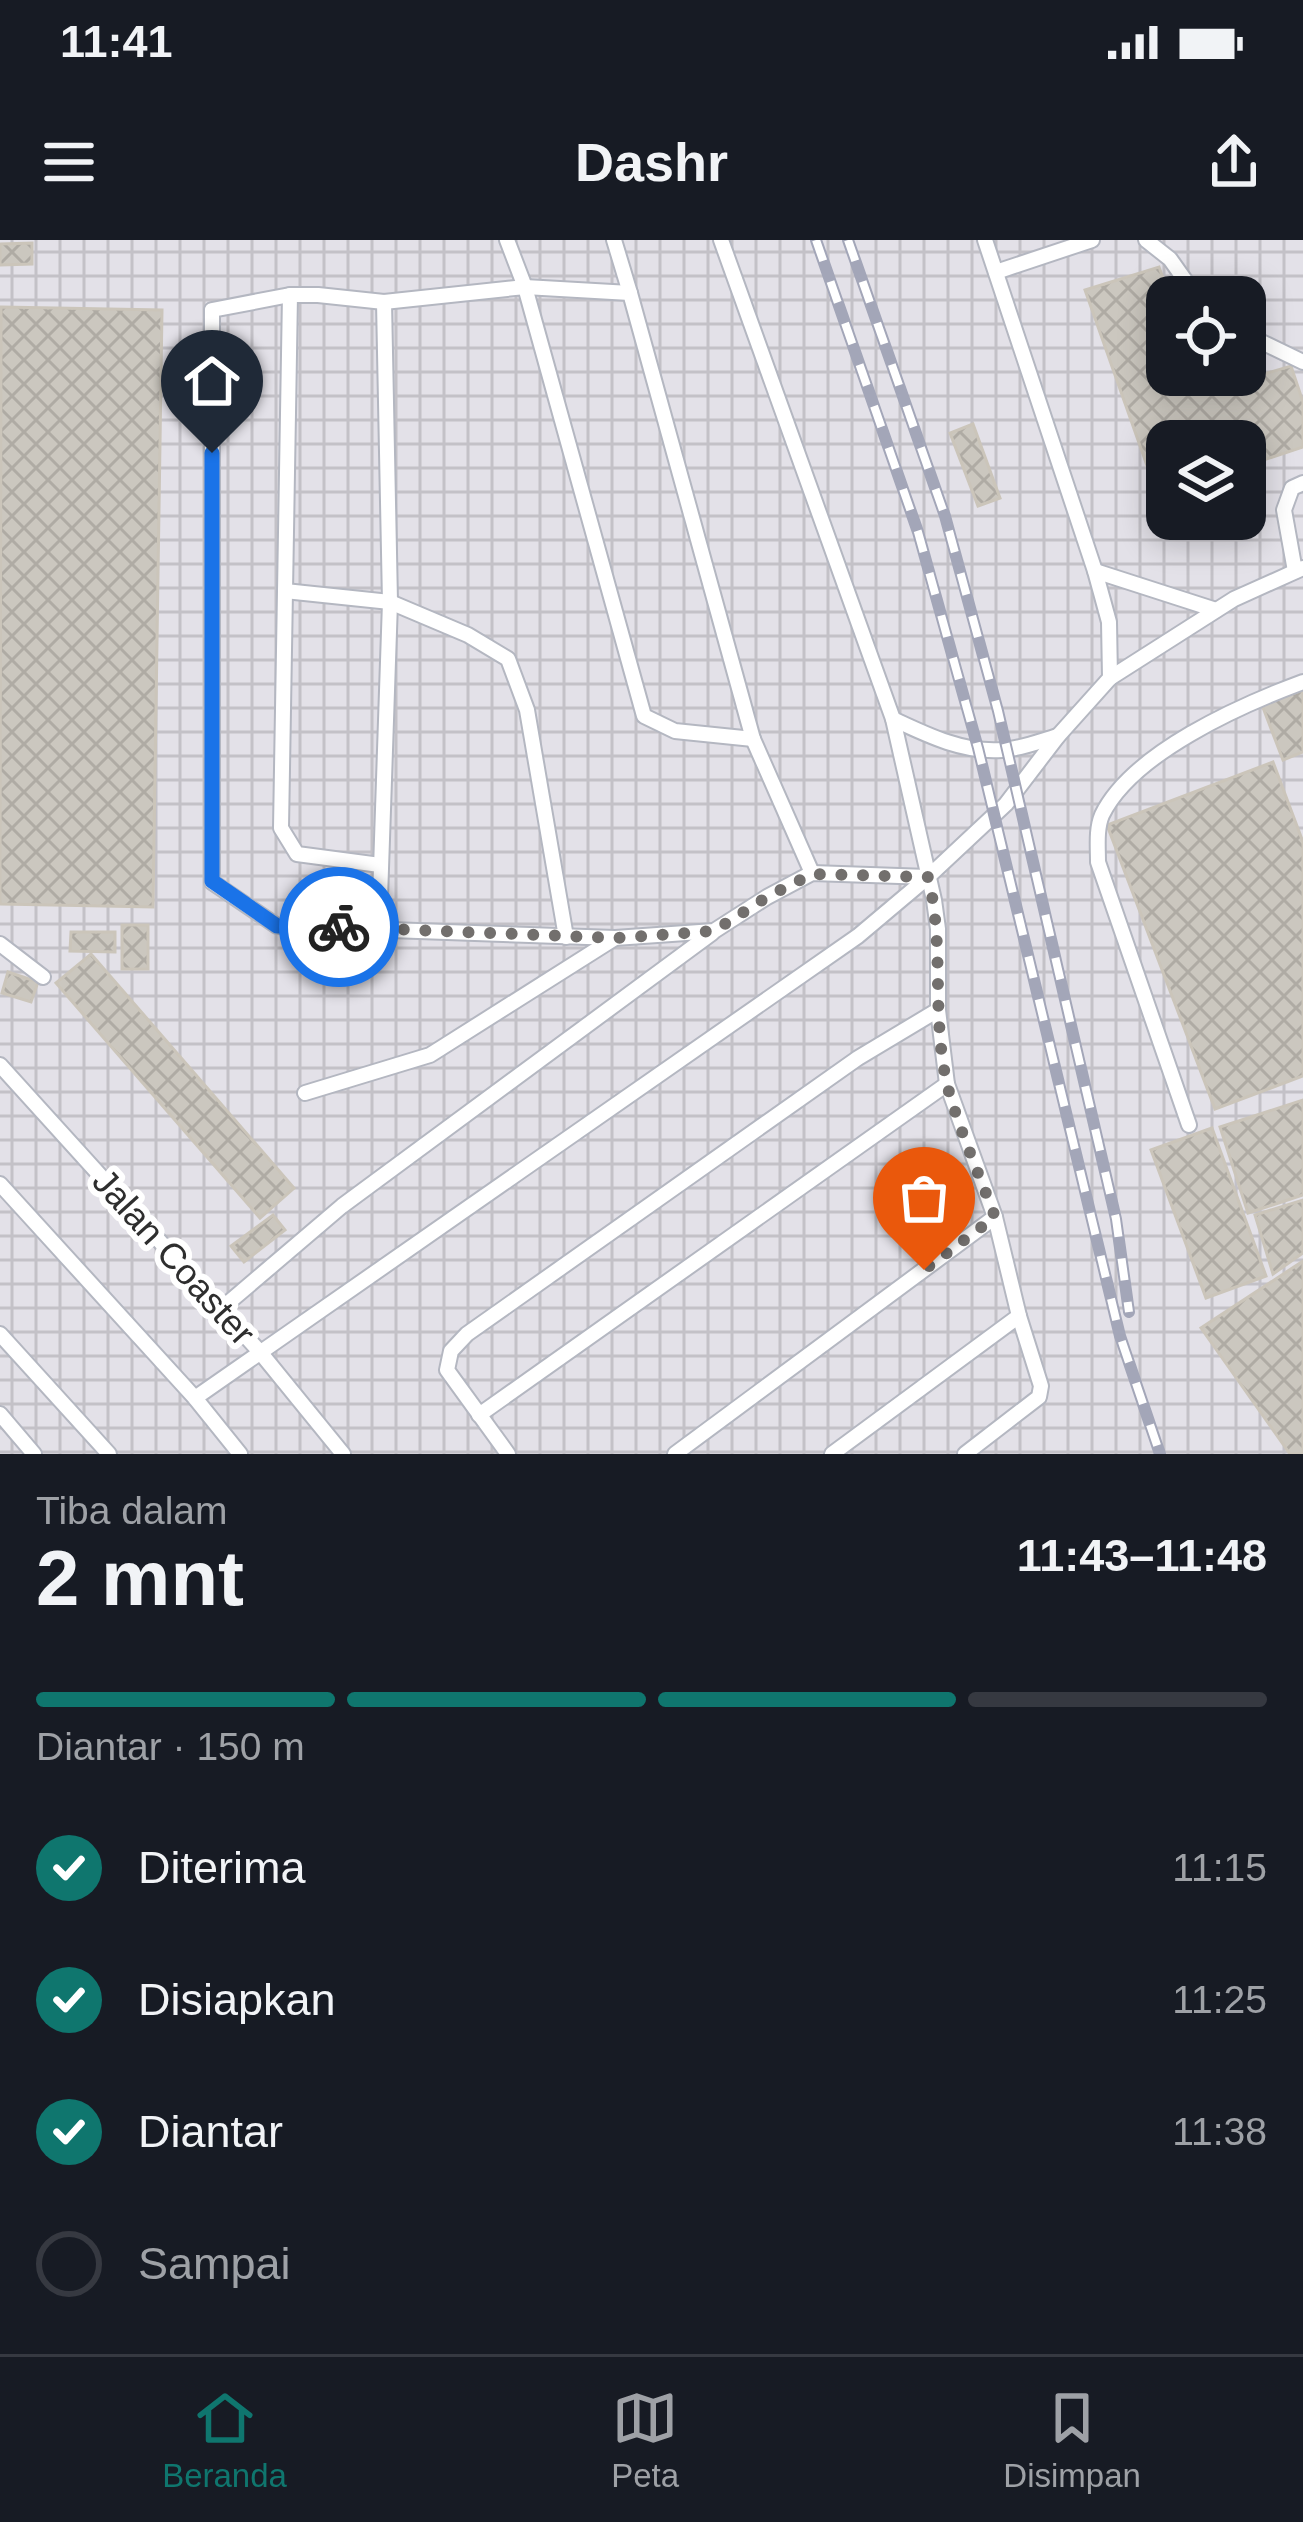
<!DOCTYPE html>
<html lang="id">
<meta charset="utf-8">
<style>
:root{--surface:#171b24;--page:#20242c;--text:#f1f3f6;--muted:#9ea1a6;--line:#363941;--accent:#0f766e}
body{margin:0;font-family:Arial,sans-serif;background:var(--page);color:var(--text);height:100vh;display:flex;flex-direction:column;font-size:45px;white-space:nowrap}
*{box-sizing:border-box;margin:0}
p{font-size:39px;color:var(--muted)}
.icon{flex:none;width:66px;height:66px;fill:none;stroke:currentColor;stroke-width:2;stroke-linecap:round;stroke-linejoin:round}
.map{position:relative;height:1214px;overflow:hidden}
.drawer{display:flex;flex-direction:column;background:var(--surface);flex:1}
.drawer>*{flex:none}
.controls{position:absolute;left:1146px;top:36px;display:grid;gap:24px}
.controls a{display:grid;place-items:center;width:120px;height:120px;border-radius:24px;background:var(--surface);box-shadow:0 6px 30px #0003;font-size:60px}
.pin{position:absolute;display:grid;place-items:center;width:102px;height:102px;color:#fff;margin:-123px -51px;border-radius:50% 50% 50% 0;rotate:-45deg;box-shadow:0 0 12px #0007}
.pin .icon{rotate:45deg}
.courier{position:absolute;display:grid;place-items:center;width:120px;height:120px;margin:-60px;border:9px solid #1a73e8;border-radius:50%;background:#fff;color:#222;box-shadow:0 3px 15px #0007}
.overview em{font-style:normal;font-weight:600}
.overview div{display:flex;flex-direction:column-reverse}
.overview{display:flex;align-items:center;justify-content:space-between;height:204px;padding:0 36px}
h1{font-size:78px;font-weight:600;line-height:90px}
.bar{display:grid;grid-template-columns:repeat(4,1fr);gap:18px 12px;align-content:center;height:144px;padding:0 36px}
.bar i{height:15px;border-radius:9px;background:var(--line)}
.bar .selected{background:var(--accent)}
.bar p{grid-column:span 4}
ol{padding:0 36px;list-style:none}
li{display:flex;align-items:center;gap:36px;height:132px}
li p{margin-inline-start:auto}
li .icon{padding:12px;border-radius:50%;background:var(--accent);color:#fff;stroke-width:4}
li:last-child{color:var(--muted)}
li i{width:66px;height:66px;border:6px solid var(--line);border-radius:50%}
.status{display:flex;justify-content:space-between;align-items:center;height:84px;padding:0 60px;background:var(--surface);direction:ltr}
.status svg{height:33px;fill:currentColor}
header{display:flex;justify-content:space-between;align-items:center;height:156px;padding:0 36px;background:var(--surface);font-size:54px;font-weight:600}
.tab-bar{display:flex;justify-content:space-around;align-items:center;height:168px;border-top:3px solid var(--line);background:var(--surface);font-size:33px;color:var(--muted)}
.tab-bar a{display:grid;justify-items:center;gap:6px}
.tab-bar .selected{color:var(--accent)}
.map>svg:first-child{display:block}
.industrial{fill:url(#industrial-grid);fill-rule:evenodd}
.building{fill:url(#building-cross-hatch);stroke:#cbc5ba;stroke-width:3}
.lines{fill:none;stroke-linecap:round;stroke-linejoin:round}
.lane-casing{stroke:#b4b7c1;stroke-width:18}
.lane{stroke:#fff;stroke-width:14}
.rail-casing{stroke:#a3a6b8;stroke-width:12}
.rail{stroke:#fff;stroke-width:8;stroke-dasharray:22;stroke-linecap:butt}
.done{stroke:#726f6d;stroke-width:12;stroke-dasharray:0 21.6}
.route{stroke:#1a73e8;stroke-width:15}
.labels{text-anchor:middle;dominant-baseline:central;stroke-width:12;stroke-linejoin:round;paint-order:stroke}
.street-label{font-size:36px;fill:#2e2e2e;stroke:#fff}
</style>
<div class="status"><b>11:41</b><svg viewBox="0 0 49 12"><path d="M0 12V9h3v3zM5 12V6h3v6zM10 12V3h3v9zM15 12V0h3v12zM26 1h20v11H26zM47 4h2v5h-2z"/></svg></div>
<header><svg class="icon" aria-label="menu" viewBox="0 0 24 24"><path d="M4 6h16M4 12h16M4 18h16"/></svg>Dashr<svg class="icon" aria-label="share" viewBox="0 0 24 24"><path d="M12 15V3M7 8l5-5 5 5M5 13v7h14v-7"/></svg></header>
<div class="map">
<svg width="1303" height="1214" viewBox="0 0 1303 1214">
<defs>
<pattern id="industrial-grid" width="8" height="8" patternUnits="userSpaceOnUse" patternTransform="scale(3)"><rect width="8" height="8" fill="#e3e1e8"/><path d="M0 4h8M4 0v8" fill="none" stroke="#c3c1c7"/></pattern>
<pattern id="building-cross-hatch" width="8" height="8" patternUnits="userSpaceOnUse" patternTransform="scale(3)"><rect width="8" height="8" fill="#cbc7bf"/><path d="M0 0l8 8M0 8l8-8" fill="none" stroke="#afaba4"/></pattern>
</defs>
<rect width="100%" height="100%" fill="#efe9e1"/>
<path class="industrial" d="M0,0H1303V1214H0ZM1167,57H1245V135H1167ZM1167,201H1245V279H1167Z"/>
<g class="building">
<path d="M32,3V24L0,25V4Z"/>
<path d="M1159,27L1170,57H1167V135H1198L1204,152L1291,126L1303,162V207L1245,226V201H1167V251L1157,254L1085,50Z"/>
<path d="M1,67L162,70L153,667L0,664Z"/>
<path d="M973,184L1000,258L978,266L950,193Z"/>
<path d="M1303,450V512L1283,520L1262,465Z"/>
<path d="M1273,522L1303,602V836L1215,869L1107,585Z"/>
<rect x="122" y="685" width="26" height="44"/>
<path d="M71,692H115V712L70,711Z"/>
<path d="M91,714L294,948L260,978L56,743Z"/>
<path d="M8,732L38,742L31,762L2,753Z"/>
<path d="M1303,860V955L1248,973L1220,887Z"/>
<path d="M1212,888L1266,1036L1206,1058L1151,910Z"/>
<path d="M1303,960V1013L1273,1034L1255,975Z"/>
<path d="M273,975L285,990L244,1022L231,1006Z"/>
<path d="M1303,1021V1214H1290L1201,1088Z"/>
</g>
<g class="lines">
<g class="lane-casing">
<g id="lane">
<path d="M507,0L525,47L644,476L675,491L753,499"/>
<path d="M614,0L630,53"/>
<path d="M1146,0L1170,19L1197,57"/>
<path d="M996,32L1092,0"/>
<path d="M290,55L212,70V642L277,686L615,698L714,691L767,657L812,633L928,637"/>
<path d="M1245,94L1303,122"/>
<path d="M1095,331L1216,370"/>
<path d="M1295,331L1284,270L1292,248L1303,243"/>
<path d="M285,351L390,362L468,395L508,419L527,470L566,697"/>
<path d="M1110,438L1234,359L1303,328"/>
<path d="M893,479C927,495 964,513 1002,510C1021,509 1040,501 1058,496"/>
<path d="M380,625L297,614L281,588L290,55H318L384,62L525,47L630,53L753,499L812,633"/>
<path d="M379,688L390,362L384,62"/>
<path d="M0,704L43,737"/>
<path d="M938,770L947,844L995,977L1019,1076L1041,1146L1039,1157L965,1214"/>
<path d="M0,825L260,1112L343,1214"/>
<path d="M305,853L430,815L615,698"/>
<path d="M1189,885L1098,622C1098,607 1096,589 1102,575C1132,513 1241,465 1303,442"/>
<path d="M0,944L195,1158L240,1214"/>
<path d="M221,1069L342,966L712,693"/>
<path d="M0,1094L109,1214"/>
<path d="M195,1158L858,696L928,637L1006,564L1058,496L1110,438L1109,382L1095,331L985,0"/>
<path d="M0,1174L34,1214"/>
<path d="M479,1175L947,844"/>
<path d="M508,1214L447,1130L451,1111L467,1094L858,818L938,770V689L934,660L893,479L721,0"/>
<path d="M675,1214L995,977"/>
<path d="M832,1214L1019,1076"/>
</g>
</g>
<use href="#lane" class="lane"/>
<g class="rail-casing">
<g id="rail">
<path d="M816,0L918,292L978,508L1120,1096L1160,1214"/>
<path d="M848,0L945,276L998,471L1116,979L1129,1072"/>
</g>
</g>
<use href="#rail" class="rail"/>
</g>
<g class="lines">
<path class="done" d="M339,687L616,698L714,691L767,657L812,634L928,637C945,705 931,775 947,844C957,885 980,936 995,977L924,1030"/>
<path class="route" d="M212,213V641L277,686L339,687"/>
</g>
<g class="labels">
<g class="street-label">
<text transform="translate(174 1017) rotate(48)">Jalan Coaster</text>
</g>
</g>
</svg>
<div class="controls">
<a><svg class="icon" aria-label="locate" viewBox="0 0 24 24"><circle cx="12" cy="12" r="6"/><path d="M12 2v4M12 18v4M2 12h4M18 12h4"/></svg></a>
<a><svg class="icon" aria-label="layers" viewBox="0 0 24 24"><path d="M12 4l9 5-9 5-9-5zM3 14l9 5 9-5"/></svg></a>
</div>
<div class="pin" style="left:924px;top:1030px;background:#ea580c"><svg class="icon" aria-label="bag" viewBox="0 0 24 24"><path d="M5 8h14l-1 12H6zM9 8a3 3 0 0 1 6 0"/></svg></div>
<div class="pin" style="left:212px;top:213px;background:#1f2937"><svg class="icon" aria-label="home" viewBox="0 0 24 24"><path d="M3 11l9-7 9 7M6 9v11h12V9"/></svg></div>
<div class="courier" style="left:339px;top:687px"><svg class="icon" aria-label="bike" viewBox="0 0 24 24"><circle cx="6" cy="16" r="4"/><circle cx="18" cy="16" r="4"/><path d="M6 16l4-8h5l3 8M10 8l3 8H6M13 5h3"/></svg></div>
</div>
<section class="drawer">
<div class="overview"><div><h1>2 mnt</h1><p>Tiba dalam</p></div><em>11:43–11:48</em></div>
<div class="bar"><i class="selected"></i><i class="selected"></i><i class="selected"></i><i></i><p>Diantar · 150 m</p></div>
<ol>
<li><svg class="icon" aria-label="check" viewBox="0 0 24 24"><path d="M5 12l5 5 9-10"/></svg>Diterima<p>11:15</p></li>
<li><svg class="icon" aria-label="check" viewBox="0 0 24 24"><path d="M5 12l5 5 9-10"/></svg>Disiapkan<p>11:25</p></li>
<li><svg class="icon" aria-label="check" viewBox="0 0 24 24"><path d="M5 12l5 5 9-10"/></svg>Diantar<p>11:38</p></li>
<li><i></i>Sampai</li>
</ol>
</section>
<nav class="tab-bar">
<a class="selected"><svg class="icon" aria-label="home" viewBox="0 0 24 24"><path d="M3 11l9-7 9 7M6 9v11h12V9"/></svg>Beranda</a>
<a><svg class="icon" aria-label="map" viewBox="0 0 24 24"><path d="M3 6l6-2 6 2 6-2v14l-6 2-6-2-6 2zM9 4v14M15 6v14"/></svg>Peta</a>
<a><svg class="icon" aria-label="saved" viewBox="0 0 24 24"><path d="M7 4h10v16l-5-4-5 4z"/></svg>Disimpan</a>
</nav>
